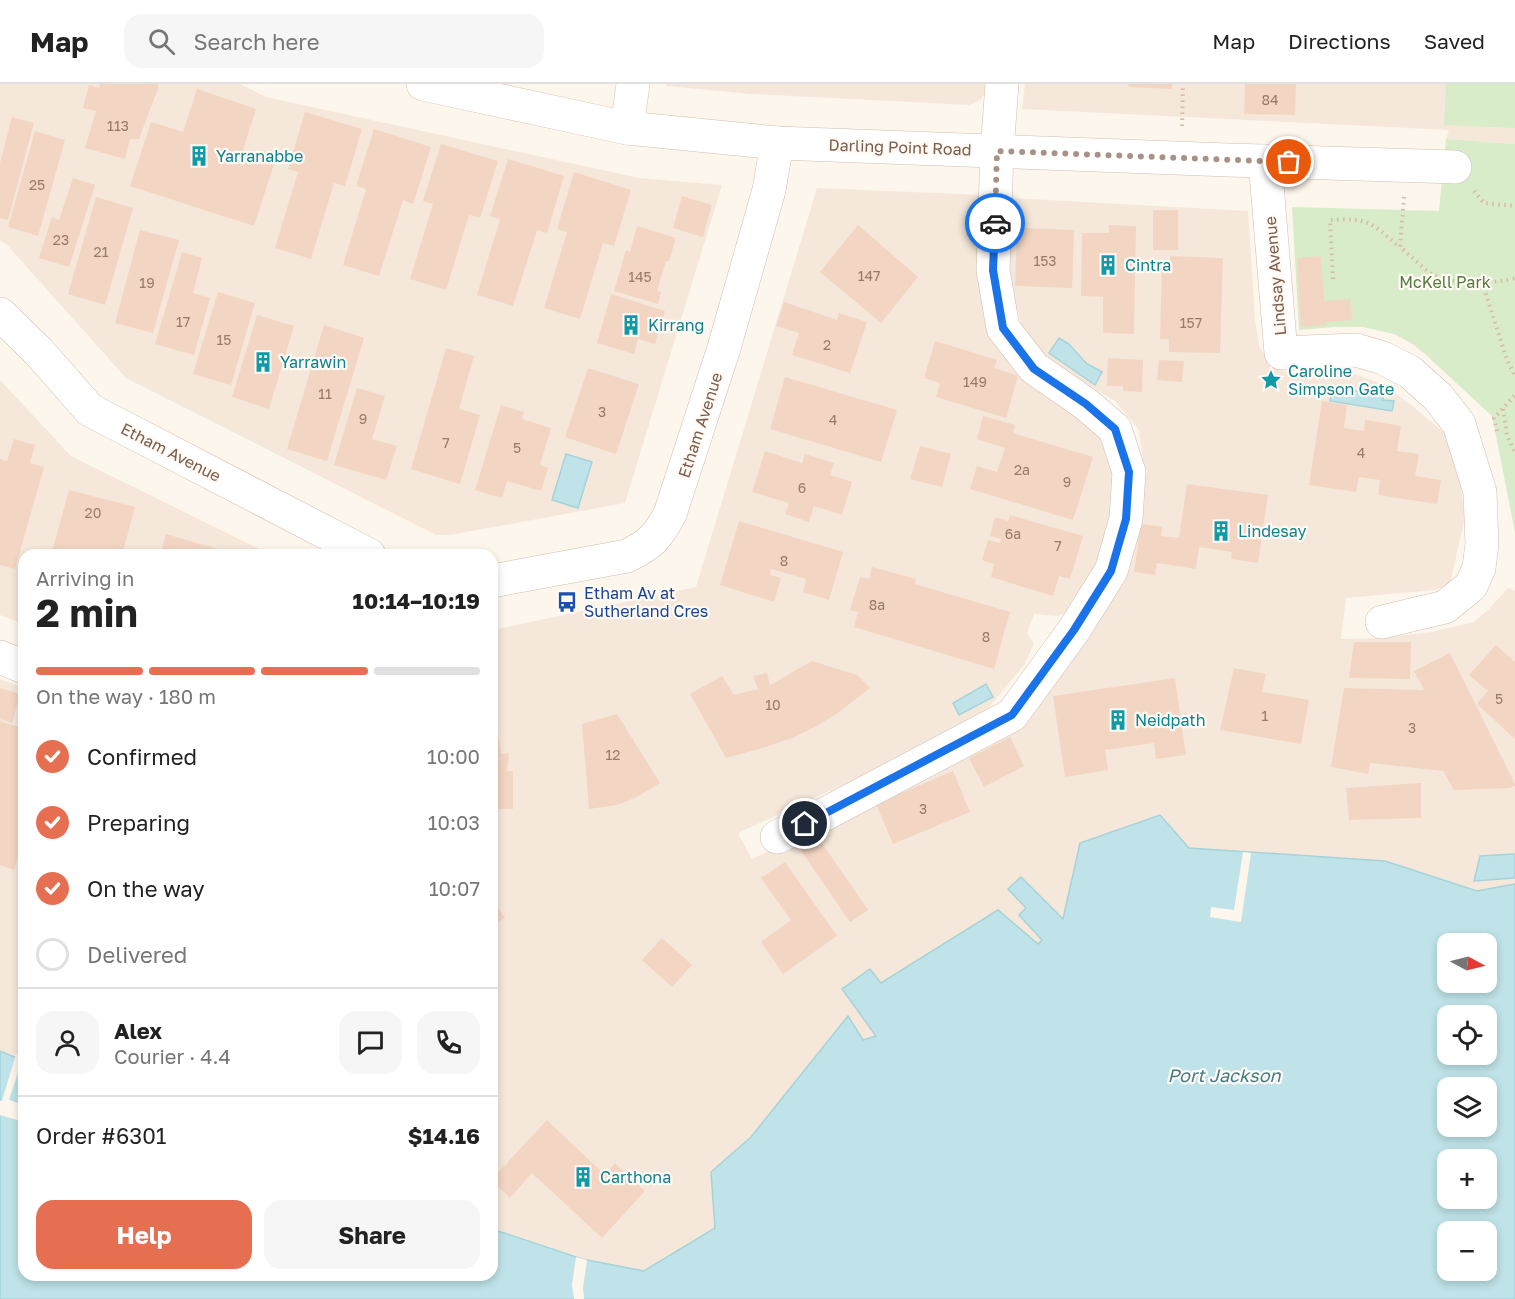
<!DOCTYPE html>
<meta charset="utf-8">
<style>
:root{--surface:#fff;--page:#f6f6f6;--text:#222;--muted:#767676;--line:#e0e0e0;--accent:#e76f51}
body{margin:0;font-family:"Golos Text",sans-serif;background:var(--page);color:var(--text);height:100vh;display:flex;flex-direction:column;font-size:22px;white-space:nowrap}
*{box-sizing:border-box;margin:0}
p{font-size:20px;color:var(--muted)}
.icon{flex:none;width:33px;height:33px;fill:none;stroke:currentColor;stroke-width:2;stroke-linecap:round;stroke-linejoin:round}
.map{position:relative;flex:1;overflow:hidden}
.details{position:absolute;left:18px;top:465px;width:480px;height:732px;display:flex;flex-direction:column;background:var(--surface);border-radius:18px;box-shadow:0 3px 9px #0003}
.details>*{flex:none}
.needle{width:39px;rotate:97deg}
.controls{position:absolute;left:1437px;top:849px;display:grid;gap:12px}
.controls a{display:grid;place-items:center;width:60px;height:60px;border-radius:12px;background:var(--surface);box-shadow:0 3px 9px #0003;font-size:30px}
.pin{position:absolute;display:grid;place-items:center;width:51px;height:51px;color:#fff;margin:-26px;border:3px solid #fff;border-radius:50%;box-shadow:0 2px 6px #0007}
.courier{position:absolute;display:grid;place-items:center;width:60px;height:60px;margin:-30px;border:4px solid #1a73e8;border-radius:50%;background:#fff;color:#222;box-shadow:0 2px 8px #0007}
.overview em{font-style:normal;font-weight:700}
.overview div{display:flex;flex-direction:column-reverse}
.overview{display:flex;align-items:center;justify-content:space-between;height:102px;padding:0 18px}
h1{font-size:39px;font-weight:700;line-height:45px}
.bar{display:grid;grid-template-columns:repeat(4,1fr);gap:9px 6px;align-content:center;height:72px;padding:0 18px}
.bar i{height:8px;border-radius:4px;background:var(--line)}
.bar .active{background:var(--accent)}
.bar p{grid-column:span 4}
.line{display:flex;align-items:center;gap:15px;padding:0 18px;border-top:2px solid var(--line)}
.line div{flex:1}
.round{display:grid;place-items:center;flex:none;width:63px;height:63px;border-radius:18px;background:var(--page)}
ol{padding:0 18px;list-style:none}
li{display:flex;align-items:center;gap:18px;height:66px}
li p{margin-inline-start:auto}
li .icon{padding:6px;border-radius:50%;background:var(--accent);color:#fff;stroke-width:4}
li:last-child{color:var(--muted)}
li i{width:33px;height:33px;border:3px solid var(--line);border-radius:50%}
.primary-button{display:flex;gap:12px;margin-top:auto;padding:12px 18px}
.primary-button a{flex:1;height:69px;border-radius:18px;background:var(--accent);color:#fff;font-size:24px;font-weight:700;line-height:69px;text-align:center}
.primary-button a+a{background:var(--page);color:var(--text)}
header{display:flex;align-items:center;gap:36px;box-sizing:border-box;height:84px;padding:0 30px;background:var(--surface);border-bottom:2px solid var(--line)}
header strong{font-size:28px}
nav{display:flex;gap:33px;margin-inline-start:auto;font-size:21px}
.search{width:420px;height:54px;background:var(--page);display:flex;align-items:center;gap:15px;box-sizing:border-box;padding:0 21px;border-radius:18px;color:var(--muted);font-size:22px}
.map>svg:first-child{display:block}
.residential{fill:#f5e8da}
.green{fill:#d8ecc9}
.water{fill:#bfe3e8;stroke:#a5d3da;stroke-width:1.5;fill-rule:evenodd}
.pier{fill:#fdf6ec}
.building{fill:#f3d5c3}
.lines{fill:none;stroke-linecap:round;stroke-linejoin:round}
.street-casing{stroke:#d1beb0;stroke-width:34}
.secondary-casing{stroke:#d6c0b0;stroke-width:34}
.path{stroke:#d9b8a5;stroke-width:4;stroke-dasharray:1.5 4.5;stroke-linecap:butt}
.street{stroke:#fff;stroke-width:33}
.secondary{stroke:#fff;stroke-width:33}
.done{stroke:#a89285;stroke-width:6;stroke-dasharray:0 10.8}
.route{stroke:#1a73e8;stroke-width:8}
.labels{text-anchor:middle;dominant-baseline:central;stroke-width:4.5;stroke-linejoin:round;paint-order:stroke}
.number-label{font-size:14px;fill:#987a6a}
.street-label{font-size:16px;fill:#7a5c4d;stroke:#fffaf3}
.culture-label{font-size:16px;fill:#0d838f;stroke:#fffaf3;text-anchor:start}
.park-label{font-size:16px;fill:#537a41;stroke:#fffaf3}
.transit-label{font-size:16px;fill:#164399;stroke:#fffaf3;text-anchor:start}
.water-label{font-size:18px;font-style:italic;fill:#437c86;stroke:#fffaf3}
</style>
<header>
<strong>Map</strong>
<div class="search"><svg class="icon" aria-label="search" viewBox="0 0 24 24"><circle cx="10" cy="10" r="6"/><path d="M15 15l6 6"/></svg>Search here</div>
<nav><a>Map</a><a>Directions</a><a>Saved</a></nav>
</header>
<div class="map">
<svg width="1515" height="1215" viewBox="0 0 1515 1215">
<rect width="100%" height="100%" fill="#fdf6ec"/>
<g class="residential">
<path d="M0,0H240L266,13L639,94L722,101L625,419L450,451H436L126,294L8,162L0,156Z"/>
<path d="M666,0H989V5L980,16L969,21L751,10L666,2Z"/>
<path d="M1025,0H1515V60L1446,55L1449,46L1022,25Z"/>
<path d="M817,104L983,111L986,200L1005,265L1025,288L1072,318L1102,344L1120,384V431L1109,465L1097,494L1075,525L1058,532L1034,530L1027,549L1034,560L1024,581L974,641L738,749L752,775L1013,649L1031,623L1110,514L1129,470L1141,432L1144,386L1139,346L1115,317L1050,278L1023,246L1014,215L1007,165L1011,114L1248,127L1255,236L1259,262L1272,282L1290,290L1352,289L1382,300L1411,321L1447,351L1458,385L1465,433L1450,500L1435,506L1346,514L1341,555L1380,554L1432,548L1474,538L1488,526L1508,504L1515,507V800L1477,807L1385,777L1189,764L1159,731L1080,759L1063,836L1038,860L998,826L881,899L903,933L876,952L863,956L847,933L751,1053L711,1088L715,1143L644,1187L583,1175L492,1145V546L696,503Z"/>
<path d="M0,296L71,372L271,471H24V540L0,531Z"/>
<path d="M0,595L24,604V977L0,967Z"/>
</g>
<g class="green">
<path d="M1446,0H1515V44L1444,41Z"/>
<path d="M1446,55L1515,60V448L1492,332L1425,270L1411,259L1394,250L1363,243H1334L1299,246L1292,123L1439,127Z"/>
</g>
<g class="water">
<path d="M1059,254L1069,260L1086,279L1102,288L1095,301L1049,269Z"/>
<path d="M1332,303L1383,311V316L1394,317L1392,327L1330,317Z"/>
<path d="M566,370L592,378L578,424L552,416Z"/>
<path d="M986,600L993,613L959,631L953,619Z"/>
<path d="M1160,731L1189,764L1385,777L1477,807L1515,800V1215H0V967L24,977V1191H492V1145L582,1175L644,1187L715,1144L711,1088L751,1053L848,932L863,956L876,952L842,905L870,885L881,899L998,826L1038,860L1042,856L1019,831L1026,824L1008,805L1021,793L1063,835L1080,759ZM1448,860H1486V898H1448ZM1448,932H1486V970H1448ZM1448,1004H1486V1042H1448ZM1448,1076H1486V1114H1448ZM1448,1148H1486V1186H1448Z"/>
<path d="M1515,770V794L1474,797L1480,772Z"/>
</g>
<g class="pier">
<path d="M1243,768L1251,769L1241,838L1210,833L1211,823L1234,826Z"/>
<path d="M16,970L23,973L9,1016L24,1021V1038L0,1031V1017H2Z"/>
<path d="M576,1173L587,1176L583,1204L584,1215H574L572,1201Z"/>
</g>
<g class="building">
<path d="M100,0H158V4L139,55H130L125,75L85,64L96,27L83,24L89,1L99,4Z"/>
<path d="M1129,0H1172V5L1128,3Z"/>
<path d="M1245,0H1296L1295,31L1244,30Z"/>
<path d="M197,5L256,25L243,66L275,77L254,142L130,102L151,38L183,48Z"/>
<path d="M305,28L362,45L345,102L334,99L311,175L275,164L298,88L288,85Z"/>
<path d="M12,33L34,39L8,136L0,134V79Z"/>
<path d="M374,45L431,63L413,120L403,116L379,192L343,181L366,105L356,102Z"/>
<path d="M35,47L65,56L38,152L8,143Z"/>
<path d="M441,60L498,77L480,134L469,131L446,206L410,195L433,120L423,117Z"/>
<path d="M508,75L564,92L547,149L537,146L513,222L477,211L500,135L490,132Z"/>
<path d="M574,88L631,106L614,162L603,159L580,235L544,224L567,148L557,145Z"/>
<path d="M73,94L95,101L69,183L39,174L52,133L59,136Z"/>
<path d="M682,112L712,121L703,153L673,144Z"/>
<path d="M96,113L133,124L105,221L68,210Z"/>
<rect x="1153" y="126" width="25" height="40"/>
<path d="M858,141L918,193L881,239L820,188Z"/>
<path d="M1109,141L1136,142L1134,250L1103,249V213L1081,212L1082,149H1109Z"/>
<path d="M637,142L676,154L669,177H666L657,207L661,208L658,220L614,207L626,166L630,168Z"/>
<path d="M1025,144L1074,146L1072,204L1015,202L1017,149H1022Z"/>
<path d="M140,146L179,156L153,249L115,239Z"/>
<path d="M182,168L202,174L193,209L210,214L194,271L155,260Z"/>
<path d="M1170,172L1223,174L1220,269L1169,268V255H1160L1162,184H1170Z"/>
<path d="M1321,172L1324,217L1350,215L1352,236L1326,238V241L1301,243L1297,174Z"/>
<path d="M218,208L255,219L231,301L193,290Z"/>
<path d="M611,210L665,227L655,260L638,255L634,270L597,259Z"/>
<path d="M784,218L837,236L839,229L867,238L850,289L792,271L799,249L776,242Z"/>
<path d="M257,231L294,242L269,325L232,313Z"/>
<path d="M324,241L364,254L327,377L287,365Z"/>
<path d="M935,257L997,276L994,284L1018,292L1006,334L936,313L940,299L924,294Z"/>
<path d="M446,264L474,272L459,325L480,331L460,400L411,385Z"/>
<path d="M1108,274L1143,276L1142,308L1123,307V302H1107Z"/>
<path d="M1159,276L1184,277L1182,298L1157,296Z"/>
<path d="M588,284L639,300L616,370L565,353Z"/>
<path d="M785,293L897,326L881,378L770,345Z"/>
<path d="M357,304L385,312L372,355L397,362L386,396L334,381Z"/>
<path d="M1322,317L1347,321L1344,344L1364,347L1365,336L1401,342L1397,367L1419,370L1415,392L1441,396L1437,420L1378,411L1380,396L1359,393L1356,408L1309,401Z"/>
<path d="M501,321L524,328L522,335L551,344L540,381L548,384L541,407L507,397L502,414L475,406Z"/>
<path d="M983,332L1015,341L1013,349L1093,373L1073,436L970,405L977,382L997,388L1005,364L977,355Z"/>
<path d="M14,355L35,361L30,379L44,383L15,485L0,481V375L7,377Z"/>
<path d="M920,362L951,370L942,403L910,395Z"/>
<path d="M765,367L802,379L805,370L834,379L830,391L852,398L842,431L814,422L809,438L785,430L789,419L752,408Z"/>
<path d="M1187,400L1268,411L1258,479L1231,475L1232,468L1199,463L1196,485L1157,479L1155,491L1134,488L1141,440L1162,443L1161,452L1179,454Z"/>
<path d="M69,406L135,423L122,471H51Z"/>
<path d="M1010,431L1083,452L1070,495L1059,492L1053,512L991,493L994,480L982,476L988,456L1000,459L1001,455L990,452L995,433L1008,437Z"/>
<path d="M739,437L843,468L829,516L803,508L806,495L771,485L770,491L781,494L774,518L720,501Z"/>
<path d="M166,450L235,470V471H160Z"/>
<path d="M872,483L916,495L915,500L1010,528L994,585L854,543L858,528L850,526L860,493L869,495Z"/>
<path d="M1354,558H1411L1410,595L1349,594Z"/>
<path d="M1496,561L1515,578V655L1477,620L1488,607L1469,591Z"/>
<path d="M1450,569L1515,700V702L1509,704L1454,706L1443,687L1370,679L1368,690L1331,683L1344,604L1424,606L1414,587Z"/>
<path d="M812,577L857,591L870,604L838,629L813,644L792,654L769,662L726,674L690,610L722,592L734,611L758,605L753,592L767,589L770,601Z"/>
<path d="M1234,584L1266,590L1262,608L1309,616L1301,660L1220,646Z"/>
<path d="M1175,594L1186,671L1156,675L1154,659L1105,666L1108,686L1065,693L1053,612Z"/>
<path d="M0,604L20,610L12,639L0,635Z"/>
<path d="M492,630H495L501,670L509,669L507,687H513V725H492Z"/>
<path d="M617,630L660,699L637,713L617,721L589,725L582,640Z"/>
<path d="M0,637L24,645V752L14,786L0,781Z"/>
<path d="M1010,653L1024,682L984,703L969,674Z"/>
<path d="M953,687L970,728L893,760L876,720Z"/>
<path d="M1421,699V734L1349,736L1346,704Z"/>
<path d="M815,749L868,826L850,838L797,761Z"/>
<path d="M785,778L837,852L783,890L761,858L791,836L761,794Z"/>
<path d="M492,815L505,834L492,841Z"/>
<path d="M662,854L692,881L672,903L642,876Z"/>
<path d="M547,1036L605,1091L615,1079L645,1107L602,1154L532,1089L510,1114L492,1097V1095Z"/>
</g>
<g class="lines">
<g class="street-casing">
<g id="street">
<path d="M627,44L777,59L1228,76L1455,83"/>
<path d="M1265,77L1281,269L1356,266L1383,274L1410,288L1438,313L1459,340L1480,408L1482,460L1479,484L1471,502L1445,523L1382,538"/>
<path d="M0,230L39,268L90,326L369,471"/>
<path d="M492,497L627,472C651,460 657,454 670,430L724,264L769,106L777,59"/>
<path d="M0,573L24,583"/>
<path d="M777,753L825,730L1012,631L1074,546L1111,487L1126,435L1129,388L1115,345L1086,320L1034,284L1003,244L993,186L997,67L1002,0"/>
</g>
</g>
<g class="secondary-casing">
<path id="secondary" d="M423,0L627,44L633,0"/>
</g>
<g class="path">
<path d="M1182,42L1183,0"/>
<path d="M1474,107L1484,119L1515,122"/>
<path d="M1404,113L1400,163C1411,172 1421,183 1432,190C1450,201 1496,200 1515,194"/>
<path d="M1333,195L1330,136C1369,134 1371,138 1399,163"/>
<path d="M1482,198L1507,276L1515,292"/>
<path d="M1503,325L1507,351L1515,369"/>
<path d="M1497,347L1494,334L1515,311"/>
</g>
<use href="#street" class="street"/>
<use href="#secondary" class="secondary"/>
</g>
<g class="lines">
<path class="done" d="M995,139L997,67L1289,78"/>
<path class="route" d="M805,740L1012,631L1074,546L1111,487L1126,435L1129,388L1115,345L1086,320L1034,285L1003,244L993,186L995,139"/>
</g>
<defs>
<g id="building-bare" transform="scale(1.62)"><path d="M-4-6H4V6H1V3H-1V6H-4ZM-2.5-4.3h1.7v1.8h-1.7ZM.8-4.3h1.7v1.8H.8ZM-2.5-1h1.7V.8h-1.7ZM.8-1h1.7V.8H.8Z" fill="#0f9aa8" stroke="#fffaf3" stroke-width="2.5" paint-order="stroke"/></g>
<g id="sight-bare" transform="scale(1.62)"><path d="M0-6L1.8-2.2L6-1.7L2.9 1.2L3.7 5.4L0 3.3L-3.7 5.4L-2.9 1.2L-6-1.7L-1.8-2.2Z" fill="#0f9aa8" stroke="#fffaf3" stroke-width="2.5" paint-order="stroke"/></g>
<g id="bus-bare" transform="scale(1.62)"><path d="M-5-6H5V4H4V6H2V4H-2V6H-4V4H-5ZM-3.5-4V0h7V-4ZM-3.5 1.2v1.5H-2V1.2ZM2 1.2v1.5H3.5V1.2Z" fill="#1a4fb4" stroke="#fffaf3" stroke-width="2.5" paint-order="stroke"/></g>
</defs>
<g fill-rule="evenodd">
<use href="#building-bare" x="199" y="72"/>
<use href="#building-bare" x="1108" y="181"/>
<use href="#building-bare" x="631" y="241"/>
<use href="#building-bare" x="263" y="278"/>
<use href="#sight-bare" x="1271" y="296"/>
<use href="#building-bare" x="1221" y="447"/>
<use href="#bus-bare" x="567" y="518"/>
<use href="#building-bare" x="1118" y="636"/>
<use href="#building-bare" x="583" y="1093"/>
</g>
<g class="labels">
<g class="number-label">
<text x="1270" y="15">84</text>
<text x="118" y="41">113</text>
<text x="37" y="100">25</text>
<text x="61" y="155">23</text>
<text x="101" y="167">21</text>
<text x="1045" y="176">153</text>
<text x="869" y="191">147</text>
<text x="640" y="192">145</text>
<text x="147" y="198">19</text>
<text x="183" y="237">17</text>
<text x="1191" y="238">157</text>
<text x="224" y="255">15</text>
<text x="827" y="260">2</text>
<text x="975" y="297">149</text>
<text x="325" y="309">11</text>
<text x="602" y="327">3</text>
<text x="363" y="334">9</text>
<text x="833" y="335">4</text>
<text x="446" y="358">7</text>
<text x="517" y="363">5</text>
<text x="1361" y="368">4</text>
<text x="1022" y="385">2a</text>
<text x="1067" y="397">9</text>
<text x="802" y="403">6</text>
<text x="93" y="428">20</text>
<text x="1013" y="449">6a</text>
<text x="1058" y="461">7</text>
<text x="784" y="476">8</text>
<text x="877" y="520">8a</text>
<text x="986" y="552">8</text>
<text x="1499" y="614">5</text>
<text x="773" y="620">10</text>
<text x="1265" y="631">1</text>
<text x="1412" y="643">3</text>
<text x="613" y="670">12</text>
<text x="923" y="724">3</text>
</g>
<g class="street-label">
<text transform="translate(900 63) rotate(2)">Darling Point Road</text>
<text transform="translate(1275 192) rotate(-95)">Lindsay Avenue</text>
<text transform="translate(700 341) rotate(-72)">Etham Avenue</text>
<text transform="translate(171 368) rotate(27)">Etham Avenue</text>
</g>
<g class="culture-label">
<text x="216" y="72">Yarranabbe</text>
<text x="1125" y="181">Cintra</text>
<text x="648" y="241">Kirrang</text>
<text x="280" y="278">Yarrawin</text>
<text x="1288" y="287">Caroline<tspan x="1288" dy="18">Simpson Gate</tspan></text>
<text x="1238" y="447">Lindesay</text>
<text x="1135" y="636">Neidpath</text>
<text x="600" y="1093">Carthona</text>
</g>
<g class="park-label">
<text x="1445" y="198">McKell Park</text>
</g>
<g class="transit-label">
<text x="584" y="509">Etham Av at<tspan x="584" dy="18">Sutherland Cres</tspan></text>
</g>
<g class="water-label">
<text x="1224" y="991">Port Jackson</text>
</g>
</g>
</svg>
<div class="controls">
<a><svg class="needle" viewBox="-14 -14 28 28"><path d="M0-13l5 13h-10z" fill="#e53935"/><path d="M0 13l5-13h-10z" fill="#767676"/></svg></a>
<a><svg class="icon" aria-label="locate" viewBox="0 0 24 24"><circle cx="12" cy="12" r="6"/><path d="M12 2v4M12 18v4M2 12h4M18 12h4"/></svg></a>
<a><svg class="icon" aria-label="layers" viewBox="0 0 24 24"><path d="M12 4l9 5-9 5-9-5zM3 14l9 5 9-5"/></svg></a>
<a>+</a>
<a>−</a>
</div>
<div class="pin" style="left:1289px;top:78px;background:#ea580c"><svg class="icon" aria-label="bag" viewBox="0 0 24 24"><path d="M5 8h14l-1 12H6zM9 8a3 3 0 0 1 6 0"/></svg></div>
<div class="pin" style="left:805px;top:740px;background:#1f2937"><svg class="icon" aria-label="home" viewBox="0 0 24 24"><path d="M3 11l9-7 9 7M6 9v11h12V9"/></svg></div>
<div class="courier" style="left:995px;top:139px"><svg class="icon" aria-label="car" viewBox="0 0 24 24"><path d="M5 17H2v-5l4-1 3-4h7l3 4 3 1v5h-3M9 17h6M6 11h13"/><circle cx="7" cy="17" r="2"/><circle cx="17" cy="17" r="2"/></svg></div>
<section class="details">
<div class="overview"><div><h1>2 min</h1><p>Arriving in</p></div><em>10:14–10:19</em></div>
<div class="bar"><i class="active"></i><i class="active"></i><i class="active"></i><i></i><p>On the way · 180 m</p></div>
<ol>
<li><svg class="icon" aria-label="check" viewBox="0 0 24 24"><path d="M5 12l5 5 9-10"/></svg>Confirmed<p>10:00</p></li>
<li><svg class="icon" aria-label="check" viewBox="0 0 24 24"><path d="M5 12l5 5 9-10"/></svg>Preparing<p>10:03</p></li>
<li><svg class="icon" aria-label="check" viewBox="0 0 24 24"><path d="M5 12l5 5 9-10"/></svg>On the way<p>10:07</p></li>
<li><i></i>Delivered</li>
</ol>
<div class="line" style="height:108px"><a class="round"><svg class="icon" aria-label="person" viewBox="0 0 24 24"><circle cx="12" cy="8" r="4"/><path d="M4 21q1-7 8-7t8 7"/></svg></a><div><b>Alex</b><p>Courier · 4.4</p></div><a class="round"><svg class="icon" aria-label="chat" viewBox="0 0 24 24"><path d="M4 5h16v11H9l-5 4z"/></svg></a><a class="round"><svg class="icon" aria-label="phone" viewBox="0 0 24 24"><path d="M5 4h4l2 5-3 2q2 4 5 5l2-3 5 2v4C11 20 4 13 5 4z"/></svg></a></div>
<div class="line" style="height:78px"><div>Order #6301</div><b>$14.16</b></div>
<div class="primary-button"><a>Help</a><a>Share</a></div>
</section>
</div>
